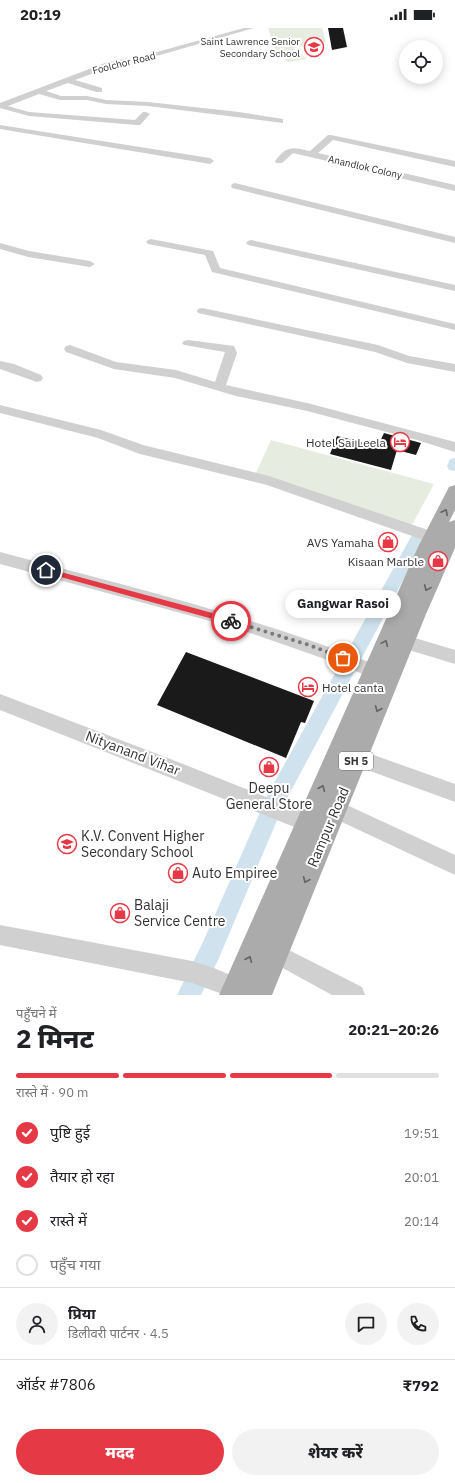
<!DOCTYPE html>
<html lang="hi">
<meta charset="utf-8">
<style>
:root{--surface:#fff;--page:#f2f2f2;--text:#202124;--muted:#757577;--line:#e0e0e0;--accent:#e63946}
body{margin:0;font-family:"IBM Plex Sans","Noto Sans Devanagari",sans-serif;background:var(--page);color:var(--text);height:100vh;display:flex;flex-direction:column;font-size:15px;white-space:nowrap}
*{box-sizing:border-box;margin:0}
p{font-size:13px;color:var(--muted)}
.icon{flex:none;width:22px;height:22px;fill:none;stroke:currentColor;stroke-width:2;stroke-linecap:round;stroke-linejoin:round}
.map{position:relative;height:967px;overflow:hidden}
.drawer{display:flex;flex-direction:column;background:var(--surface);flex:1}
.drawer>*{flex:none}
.fabs{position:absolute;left:399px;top:12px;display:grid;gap:8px}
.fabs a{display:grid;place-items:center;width:44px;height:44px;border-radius:50%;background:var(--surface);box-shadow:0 2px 10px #0003;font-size:20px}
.pin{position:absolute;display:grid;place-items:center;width:34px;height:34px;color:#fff;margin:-17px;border:2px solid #fff;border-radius:50%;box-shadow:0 1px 4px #0007}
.courier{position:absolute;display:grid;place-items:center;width:40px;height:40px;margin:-20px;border:3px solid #e63946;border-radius:50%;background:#fff;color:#222;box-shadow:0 1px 5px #0007}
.bubble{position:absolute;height:28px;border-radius:14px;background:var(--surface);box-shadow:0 2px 10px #0003;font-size:13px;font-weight:800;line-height:28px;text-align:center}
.overview em{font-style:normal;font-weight:800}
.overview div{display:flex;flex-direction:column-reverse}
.overview{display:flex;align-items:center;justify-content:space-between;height:68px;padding:0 16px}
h1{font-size:26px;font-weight:800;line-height:30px}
.bar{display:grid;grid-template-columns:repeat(4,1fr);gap:6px 4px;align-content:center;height:48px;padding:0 16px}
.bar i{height:5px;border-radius:3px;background:var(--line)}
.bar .on{background:var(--accent)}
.bar p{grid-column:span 4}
.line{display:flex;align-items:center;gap:10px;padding:0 16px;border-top:1px solid var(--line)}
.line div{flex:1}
.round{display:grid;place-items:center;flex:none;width:42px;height:42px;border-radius:21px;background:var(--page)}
ol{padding:0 16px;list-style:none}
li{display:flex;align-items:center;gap:12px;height:44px}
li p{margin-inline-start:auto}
li .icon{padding:4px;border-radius:50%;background:var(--accent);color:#fff;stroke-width:4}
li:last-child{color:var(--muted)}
li i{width:22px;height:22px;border:2px solid var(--line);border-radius:50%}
.button{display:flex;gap:8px;margin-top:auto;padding:8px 16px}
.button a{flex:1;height:46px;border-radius:24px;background:var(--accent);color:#fff;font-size:16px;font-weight:800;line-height:46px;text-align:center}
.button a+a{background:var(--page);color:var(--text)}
.status{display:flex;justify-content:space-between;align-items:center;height:28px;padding:0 20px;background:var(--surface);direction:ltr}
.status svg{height:11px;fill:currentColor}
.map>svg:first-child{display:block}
.green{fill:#e6ecdf}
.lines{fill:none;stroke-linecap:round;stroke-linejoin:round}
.canal{fill:#cfe2ee;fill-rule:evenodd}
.building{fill:#1a1a1a}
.minor{fill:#d0d0d0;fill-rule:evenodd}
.major{fill:#ababab;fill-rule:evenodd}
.oneway{stroke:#636363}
.route{fill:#e63946}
.done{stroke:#7a7a7a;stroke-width:4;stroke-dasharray:0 7.2}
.labels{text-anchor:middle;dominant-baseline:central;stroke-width:4;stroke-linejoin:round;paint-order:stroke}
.far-poi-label{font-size:10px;fill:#333;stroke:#fff;text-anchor:end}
.far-street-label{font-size:10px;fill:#333;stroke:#fff}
.shield{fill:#fff;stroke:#707070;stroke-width:1}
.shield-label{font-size:11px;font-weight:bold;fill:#333}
.poi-label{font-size:12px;fill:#333;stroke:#fff;text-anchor:end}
.near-street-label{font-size:14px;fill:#333;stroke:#fff}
.near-poi-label{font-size:14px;fill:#333;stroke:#fff;text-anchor:start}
</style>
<div class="status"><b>20:19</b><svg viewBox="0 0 49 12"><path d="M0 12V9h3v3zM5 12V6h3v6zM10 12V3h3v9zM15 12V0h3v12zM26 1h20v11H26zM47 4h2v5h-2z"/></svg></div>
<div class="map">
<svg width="455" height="967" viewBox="0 0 455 967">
<rect width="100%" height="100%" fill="#fff"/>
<g class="green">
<path d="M268,0H322L326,14L293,20L307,31L288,34L276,24Z"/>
<path d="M271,412L434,456L412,497L256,445Z"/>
</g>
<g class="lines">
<g class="canal">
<path d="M455,430V443L449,442L447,438L450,431Z"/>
<path d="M417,505L422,507L425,511L283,778L219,930L201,967H177L203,914L269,764L412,507Z"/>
</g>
</g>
<g class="building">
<path d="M328,0H343L347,19L332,22Z"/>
<path d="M384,405L421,415L416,427L397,422L391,442L330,426L337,408L378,418Z"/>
<path d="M186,624L314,673L305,695L301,694L286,730L157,677Z"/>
</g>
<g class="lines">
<g class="minor">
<path d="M244,0H254L160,27L110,39L75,52L102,60V64H96L68,55L46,63L61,68H87L106,72L148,74L239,84L283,91V95L148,78L106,76L87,72H60L39,66L8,78L29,84L135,92L143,84H146L150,86L140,97H137L29,88L0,80V75L105,35L157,24Z"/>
<path d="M0,97L210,130L214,133L210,136L0,101Z"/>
<path d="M328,107H331L455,133V139L333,112L318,125L455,157V163L293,125L282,135H276L275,133C287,117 292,119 310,123Z"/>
<path d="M235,155L455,209V215L232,160L231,158L232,156Z"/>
<path d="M151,211L213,223L220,240L455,296V302L212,244L205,227L148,216L146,214L148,212Z"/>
<path d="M251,212L455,257V263L248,217L246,215L248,213Z"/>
<path d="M0,215L29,223L90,233L95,236L90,239L28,229L0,221Z"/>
<path d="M202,280L378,317L409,328L455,336V344L407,335L375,324L198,285L197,283L198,281Z"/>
<path d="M188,312L234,318L237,325L226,357L307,375L455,414V424L417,412L307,383L236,368L175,350L114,341L66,324L64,321L66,318L70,317L116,334L176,342L215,354L225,324L184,317L182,315L184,313Z"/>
<path d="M0,333L14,336L41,347L43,350L41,353L37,354L0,341Z"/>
<path d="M0,377L101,402L143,417L269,448L437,505L439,509L437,513L432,515L267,457L140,426L98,410L0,385Z"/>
<path d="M0,524C128,558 256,589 379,638L381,643L379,648L373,650L322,630L236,600L0,536Z"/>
<path d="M405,607L455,622V636L399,619L397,614L399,609Z"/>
<path d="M0,666L173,732L314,788L316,795L314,802L307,804L0,682Z"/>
<path d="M357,721L455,756V774L351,736L348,730L351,724Z"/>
<path d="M336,772L455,827V847L329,788L327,781L329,774Z"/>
<path d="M0,897L192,933L214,940L244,953L247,961L244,967H225L192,955L0,917Z"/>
<path d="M275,915L362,959L365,967H332L268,932L265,925L268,918Z"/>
</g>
<path class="major" d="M455,457V482L449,494L455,492V520L426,586L272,967H219L418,519L449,459Z"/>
</g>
<defs><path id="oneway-chevron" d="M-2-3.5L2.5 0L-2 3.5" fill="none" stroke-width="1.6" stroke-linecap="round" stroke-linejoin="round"/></defs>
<g class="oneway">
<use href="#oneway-chevron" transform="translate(445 484) rotate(-63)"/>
<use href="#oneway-chevron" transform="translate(427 560) rotate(114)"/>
<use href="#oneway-chevron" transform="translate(385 615) rotate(-66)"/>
<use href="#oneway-chevron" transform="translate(378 681) rotate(113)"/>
<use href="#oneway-chevron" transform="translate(322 760) rotate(-67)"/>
<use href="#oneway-chevron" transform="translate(306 852) rotate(113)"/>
<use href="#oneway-chevron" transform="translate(249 931) rotate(-67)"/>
</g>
<path class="route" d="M44,540H46L231,590L235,593L231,596L46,545L43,542Z"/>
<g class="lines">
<path class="done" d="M231,593L309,617L343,630"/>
</g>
<defs>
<g id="school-ring" transform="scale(1)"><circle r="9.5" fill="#fff" stroke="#e63946" stroke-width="1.5"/><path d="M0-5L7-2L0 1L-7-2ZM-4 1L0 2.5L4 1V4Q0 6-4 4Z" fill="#e63946"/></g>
<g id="hotel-ring" transform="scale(1)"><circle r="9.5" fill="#fff" stroke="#e63946" stroke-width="1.5"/><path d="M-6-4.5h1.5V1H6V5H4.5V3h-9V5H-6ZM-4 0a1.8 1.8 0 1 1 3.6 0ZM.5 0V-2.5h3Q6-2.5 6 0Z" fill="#e63946"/></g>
<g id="shop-ring" transform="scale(1)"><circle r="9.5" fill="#fff" stroke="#e63946" stroke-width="1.5"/><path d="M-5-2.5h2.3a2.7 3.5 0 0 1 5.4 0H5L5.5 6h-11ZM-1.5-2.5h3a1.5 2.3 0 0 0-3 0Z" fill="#e63946"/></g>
</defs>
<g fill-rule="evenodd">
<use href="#school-ring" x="314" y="19"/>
<use href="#hotel-ring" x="400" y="414"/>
<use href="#shop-ring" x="388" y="514"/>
<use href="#shop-ring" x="438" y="533"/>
<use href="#hotel-ring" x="308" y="659"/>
<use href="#shop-ring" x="269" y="739"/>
<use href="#school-ring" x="67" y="816"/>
<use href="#shop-ring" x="178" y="845"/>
<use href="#shop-ring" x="120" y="885"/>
</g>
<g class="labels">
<g class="far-poi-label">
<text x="300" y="13">Saint Lawrence Senior<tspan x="300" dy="12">Secondary School</tspan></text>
</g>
<g class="far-street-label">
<text transform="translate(124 35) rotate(-14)">Foolchor Road</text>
<text transform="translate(365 139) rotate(13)">Anandlok Colony</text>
</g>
<rect class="shield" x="339" y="724" width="34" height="18" rx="3"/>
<g class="shield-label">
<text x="356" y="733">SH 5</text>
</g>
<g class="poi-label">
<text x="386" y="414">Hotel Sai Leela</text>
<text x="374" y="514">AVS Yamaha</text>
<text x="424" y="533">Kisaan Marble</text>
<text x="322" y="659" text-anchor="start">Hotel canta</text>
</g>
<g class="near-street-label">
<text transform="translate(133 725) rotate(21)">Nityanand Vihar</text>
<text transform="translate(328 799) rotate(-67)">Rampur Road</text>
</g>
<g class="near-poi-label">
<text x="269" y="760" text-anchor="middle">Deepu<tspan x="269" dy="16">General Store</tspan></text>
<text x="81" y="808">K.V. Convent Higher<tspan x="81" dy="16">Secondary School</tspan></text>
<text x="192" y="845">Auto Empiree</text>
<text x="134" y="877">Balaji<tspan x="134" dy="16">Service Centre</tspan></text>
</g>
</g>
</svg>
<div class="fabs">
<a><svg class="icon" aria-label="locate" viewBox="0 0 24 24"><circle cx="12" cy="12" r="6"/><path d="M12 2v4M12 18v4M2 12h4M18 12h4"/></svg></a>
</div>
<div class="pin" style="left:343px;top:630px;background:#ea580c"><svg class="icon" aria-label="bag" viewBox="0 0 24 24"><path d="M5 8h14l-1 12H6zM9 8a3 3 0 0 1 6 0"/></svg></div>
<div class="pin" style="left:46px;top:542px;background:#1f2937"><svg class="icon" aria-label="home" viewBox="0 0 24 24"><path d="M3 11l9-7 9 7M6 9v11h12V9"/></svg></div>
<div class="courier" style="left:231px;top:593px"><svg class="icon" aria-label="bike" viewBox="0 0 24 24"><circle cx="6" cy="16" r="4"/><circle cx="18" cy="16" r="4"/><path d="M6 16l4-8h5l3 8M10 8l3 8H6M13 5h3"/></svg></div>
<div class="bubble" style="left:285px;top:562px;width:116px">Gangwar Rasoi</div>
</div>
<section class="drawer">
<div class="overview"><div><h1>2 मिनट</h1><p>पहुँचने में</p></div><em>20:21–20:26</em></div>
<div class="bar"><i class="on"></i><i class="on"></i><i class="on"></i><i></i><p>रास्ते में · 90 m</p></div>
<ol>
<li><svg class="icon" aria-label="check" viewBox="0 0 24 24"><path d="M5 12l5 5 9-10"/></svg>पुष्टि हुई<p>19:51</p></li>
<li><svg class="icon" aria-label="check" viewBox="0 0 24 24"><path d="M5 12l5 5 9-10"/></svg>तैयार हो रहा<p>20:01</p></li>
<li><svg class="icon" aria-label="check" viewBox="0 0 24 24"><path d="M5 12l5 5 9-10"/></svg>रास्ते में<p>20:14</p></li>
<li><i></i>पहुँच गया</li>
</ol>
<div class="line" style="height:72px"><a class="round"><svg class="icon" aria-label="person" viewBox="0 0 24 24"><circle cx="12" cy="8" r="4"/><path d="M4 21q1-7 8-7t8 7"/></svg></a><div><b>प्रिया</b><p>डिलीवरी पार्टनर · 4.5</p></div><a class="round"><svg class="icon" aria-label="chat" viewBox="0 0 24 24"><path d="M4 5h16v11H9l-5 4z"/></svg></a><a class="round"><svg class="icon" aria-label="phone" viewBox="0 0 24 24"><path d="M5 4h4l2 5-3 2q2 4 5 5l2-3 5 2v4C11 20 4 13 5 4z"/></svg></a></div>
<div class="line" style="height:52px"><div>ऑर्डर #7806</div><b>₹792</b></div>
<div class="button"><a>मदद</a><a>शेयर करें</a></div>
</section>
